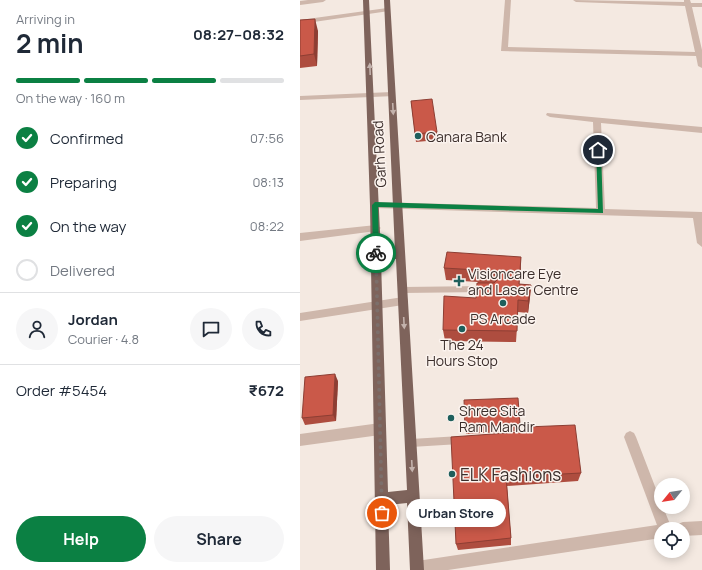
<!DOCTYPE html>
<meta charset="utf-8">
<style>
:root{--surface:#fff;--page:#f6f6f7;--text:#1f2937;--muted:#747a83;--line:#e0e1e3;--accent:#0b8043}
body{margin:0;font-family:Manrope,sans-serif;background:var(--page);color:var(--text);height:100vh;display:flex;flex-direction:column;font-size:15px;white-space:nowrap}
*{box-sizing:border-box;margin:0}
p{font-size:13px;color:var(--muted)}
.icon{flex:none;width:22px;height:22px;fill:none;stroke:currentColor;stroke-width:2;stroke-linecap:round;stroke-linejoin:round}
.map{position:relative;flex:1;overflow:hidden}
.panel{display:flex;flex-direction:column;background:var(--surface);width:300px}
.panel>*{flex:none}
.needle{width:26px;rotate:240deg}
.tools{position:absolute;left:354px;top:478px;display:grid;gap:8px}
.tools a{display:grid;place-items:center;width:36px;height:36px;border-radius:50%;background:var(--surface);box-shadow:0 2px 10px #0003;font-size:20px}
.pin{position:absolute;display:grid;place-items:center;width:34px;height:34px;color:#fff;margin:-17px;border:2px solid #fff;border-radius:50%;box-shadow:0 1px 4px #0007}
.courier{position:absolute;display:grid;place-items:center;width:40px;height:40px;margin:-20px;border:3px solid #0b8043;border-radius:50%;background:#fff;color:#222;box-shadow:0 1px 5px #0007}
.bubble{position:absolute;height:28px;border-radius:14px;background:var(--surface);box-shadow:0 2px 10px #0003;font-size:13px;font-weight:700;line-height:28px;text-align:center}
.head em{font-style:normal;font-weight:700}
.head div{display:flex;flex-direction:column-reverse}
.head{display:flex;align-items:center;justify-content:space-between;height:68px;padding:0 16px}
h1{font-size:26px;font-weight:700;line-height:30px}
.bar{display:grid;grid-template-columns:repeat(4,1fr);gap:6px 4px;align-content:center;height:48px;padding:0 16px}
.bar i{height:5px;border-radius:3px;background:var(--line)}
.bar .on{background:var(--accent)}
.bar p{grid-column:span 4}
.line{display:flex;align-items:center;gap:10px;padding:0 16px;border-top:1px solid var(--line)}
.line div{flex:1}
.round{display:grid;place-items:center;flex:none;width:42px;height:42px;border-radius:21px;background:var(--page)}
ol{padding:0 16px;list-style:none}
li{display:flex;align-items:center;gap:12px;height:44px}
li p{margin-inline-start:auto}
li .icon{padding:4px;border-radius:50%;background:var(--accent);color:#fff;stroke-width:4}
li:last-child{color:var(--muted)}
li i{width:22px;height:22px;border:2px solid var(--line);border-radius:50%}
.action{display:flex;gap:8px;margin-top:auto;padding:8px 16px}
.action a{flex:1;height:46px;border-radius:24px;background:var(--accent);color:#fff;font-size:16px;font-weight:700;line-height:46px;text-align:center}
.action a+a{background:var(--page);color:var(--text)}
main{display:flex;flex:1;min-height:0}
.map>svg:first-child{display:block}
.lines{fill:none;stroke-linecap:round;stroke-linejoin:round}
.service{fill:#ceb7ab;fill-rule:evenodd}
.minor{fill:#ceb7ab;fill-rule:evenodd}
.primary{fill:#7e635b;fill-rule:evenodd}
.wall{fill:#ae4d3f}
.shaded-wall{fill:#8d3e33}
.building{fill:#ca5949;stroke:#8d3e33}
.oneway{fill:#c3b2ac}
.route{fill:#0b8043}
.done{stroke:#7c6f6b;stroke-width:4;stroke-dasharray:0 7.2}
.poi-dot{fill:#1e5f5c;stroke:#fbf3ee;stroke-width:1.5}
.labels{text-anchor:middle;dominant-baseline:central;stroke-width:3;stroke-linejoin:round;paint-order:stroke}
.poi-label{font-size:14px;fill:#3b2e2b;stroke:#fbf3ee;text-anchor:start}
.street-label{font-size:14px;fill:#3b2e2b;stroke:#fbf3ee}
.near-poi-label{font-size:17px;fill:#3b2e2b;stroke:#fbf3ee;text-anchor:start}
</style>
<main>
<section class="panel">
<div class="head"><div><h1>2 min</h1><p>Arriving in</p></div><em>08:27–08:32</em></div>
<div class="bar"><i class="on"></i><i class="on"></i><i class="on"></i><i></i><p>On the way · 160 m</p></div>
<ol>
<li><svg class="icon" aria-label="check" viewBox="0 0 24 24"><path d="M5 12l5 5 9-10"/></svg>Confirmed<p>07:56</p></li>
<li><svg class="icon" aria-label="check" viewBox="0 0 24 24"><path d="M5 12l5 5 9-10"/></svg>Preparing<p>08:13</p></li>
<li><svg class="icon" aria-label="check" viewBox="0 0 24 24"><path d="M5 12l5 5 9-10"/></svg>On the way<p>08:22</p></li>
<li><i></i>Delivered</li>
</ol>
<div class="line" style="height:72px"><a class="round"><svg class="icon" aria-label="person" viewBox="0 0 24 24"><circle cx="12" cy="8" r="4"/><path d="M4 21q1-7 8-7t8 7"/></svg></a><div><b>Jordan</b><p>Courier · 4.8</p></div><a class="round"><svg class="icon" aria-label="chat" viewBox="0 0 24 24"><path d="M4 5h16v11H9l-5 4z"/></svg></a><a class="round"><svg class="icon" aria-label="phone" viewBox="0 0 24 24"><path d="M5 4h4l2 5-3 2q2 4 5 5l2-3 5 2v4C11 20 4 13 5 4z"/></svg></a></div>
<div class="line" style="height:52px"><div>Order #5454</div><b>₹672</b></div>
<div class="action"><a>Help</a><a>Share</a></div>
</section>
<div class="map">
<svg width="402" height="570" viewBox="0 0 402 570">
<rect width="100%" height="100%" fill="#f4e9e1"/>
<g class="lines">
<g class="service">
<path d="M184,286L186,287L188,289L186,291L184,292L103,293L101,292L99,290L101,288L103,287Z"/>
<path d="M160,436L163,437L164,440L163,443L160,444L111,447L108,446L107,443L108,440L111,439Z"/>
</g>
<g class="minor">
<path d="M8,0H26L23,2L0,5V1Z"/>
<path d="M205,0H211L208,47L395,52L385,6L276,2L273,0L384,2V0H390L391,3H402V7H392L402,50V68L398,66L396,56L201,51Z"/>
<path d="M87,8L89,9V11L0,24V20Z"/>
<path d="M92,92H95V96L0,100V96Z"/>
<path d="M247,113L402,127V133L301,123L305,209L402,212V247L397,243L393,218L75,208L70,205L75,202L296,208L293,122L250,117L246,115Z"/>
<path d="M76,225L81,228L76,231L0,241V233Z"/>
<path d="M103,297L107,298L108,301L107,304L103,305L0,321V313Z"/>
<path d="M80,423L84,425L86,429L84,433L80,435L0,446V434Z"/>
<path d="M330,431L334,433L336,437L361,502V507H363L372,529H361V538L148,570H111L112,563L117,561L357,525L324,437L326,433Z"/>
<path d="M402,521V535L383,536V529H376L378,524L383,522Z"/>
</g>
<path class="primary" d="M63,0H69L81,253L95,252L84,0H90L124,570H110L107,503L88,505L90,570H76L70,205ZM96,259L107,490L88,492L81,260Z"/>
</g>
<g class="wall">
<path d="M0,20L18,31L17,66L0,68Z"/>
<path d="M111,101L137,132L138,140L116,142Z"/>
<path d="M221,257L219,284L231,285L230,297L228,313L218,312L216,342L145,341L143,330L176,298L178,283V282L146,280L144,268Z"/>
<path d="M38,381L36,421L5,425L2,418Z"/>
<path d="M220,424V431L166,434L165,428Z"/>
<path d="M221,432L281,473L278,481L207,486L211,538V545L158,550L156,544Z"/>
</g>
<g class="shaded-wall">
<path d="M15,19L18,31L17,66L14,54Z"/>
<path d="M221,257V269L218,295L219,284Z"/>
<path d="M231,285L230,297L228,313V301Z"/>
<path d="M35,374L38,381L36,421L33,415Z"/>
</g>
<g class="building">
<path d="M15,19L14,54L0,56V20Z"/>
<path d="M132,99L137,132L115,134L111,101Z"/>
<path d="M147,252L221,257L219,284L231,285L228,301L218,300L217,331L143,330L144,296L176,298L177,283H194L199,278L194,274H177V270L144,268Z"/>
<path d="M35,374L33,415L2,418L5,377Z"/>
<path d="M218,398L220,424L165,428L164,400Z"/>
<path d="M275,425L281,473L206,477L211,538L156,544L151,437L221,432L224,431L226,427Z"/>
</g>
<defs><path id="oneway-solid" d="M-6-.8H1V-3.2L6.5 0L1 3.2V.8H-6Z"/></defs>
<g class="oneway">
<use href="#oneway-solid" transform="translate(70 69) rotate(-92)"/>
<use href="#oneway-solid" transform="translate(93 109) rotate(87)"/>
<use href="#oneway-solid" transform="translate(104 323) rotate(87)"/>
<use href="#oneway-solid" transform="translate(112 466) rotate(87)"/>
</g>
<path class="route" d="M296,149L301,150L303,213L78,207L79,253L76,256L73,253L72,205L75,202L298,209Z"/>
<g class="lines">
<path class="done" d="M76,253L82,513"/>
</g>
<g class="poi-dot">
<circle cx="118" cy="136" r="4"/>
<path d="M157 275h4v4h4v4h-4v4h-4v-4h-4v-4h4z"/>
<circle cx="203" cy="303" r="4"/>
<circle cx="162" cy="329" r="4"/>
<circle cx="151" cy="418" r="4"/>
<circle cx="152" cy="474" r="4"/>
</g>
<g class="labels">
<g class="poi-label">
<text x="126" y="136">Canara Bank</text>
<text x="168" y="273">Visioncare Eye<tspan x="168" dy="16">and Laser Centre</tspan></text>
<text x="203" y="318" text-anchor="middle">PS Arcade</text>
<text x="162" y="344" text-anchor="middle">The 24<tspan x="162" dy="16">Hours Stop</tspan></text>
<text x="159" y="410">Shree Sita<tspan x="159" dy="16">Ram Mandir</tspan></text>
</g>
<g class="street-label">
<text transform="translate(79 154) rotate(-93)">Garh Road</text>
</g>
<g class="near-poi-label">
<text x="160" y="474">ELK Fashions</text>
</g>
</g>
</svg>
<div class="tools">
<a><svg class="needle" viewBox="-14 -14 28 28"><path d="M0-13l5 13h-10z" fill="#e53935"/><path d="M0 13l5-13h-10z" fill="#747a83"/></svg></a>
<a><svg class="icon" aria-label="locate" viewBox="0 0 24 24"><circle cx="12" cy="12" r="6"/><path d="M12 2v4M12 18v4M2 12h4M18 12h4"/></svg></a>
</div>
<div class="pin" style="left:82px;top:513px;background:#ea580c"><svg class="icon" aria-label="bag" viewBox="0 0 24 24"><path d="M5 8h14l-1 12H6zM9 8a3 3 0 0 1 6 0"/></svg></div>
<div class="pin" style="left:298px;top:150px;background:#1f2937"><svg class="icon" aria-label="home" viewBox="0 0 24 24"><path d="M3 11l9-7 9 7M6 9v11h12V9"/></svg></div>
<div class="courier" style="left:76px;top:253px"><svg class="icon" aria-label="bike" viewBox="0 0 24 24"><circle cx="6" cy="16" r="4"/><circle cx="18" cy="16" r="4"/><path d="M6 16l4-8h5l3 8M10 8l3 8H6M13 5h3"/></svg></div>
<div class="bubble" style="left:106px;top:499px;width:100px">Urban Store</div>
</div>
</main>
